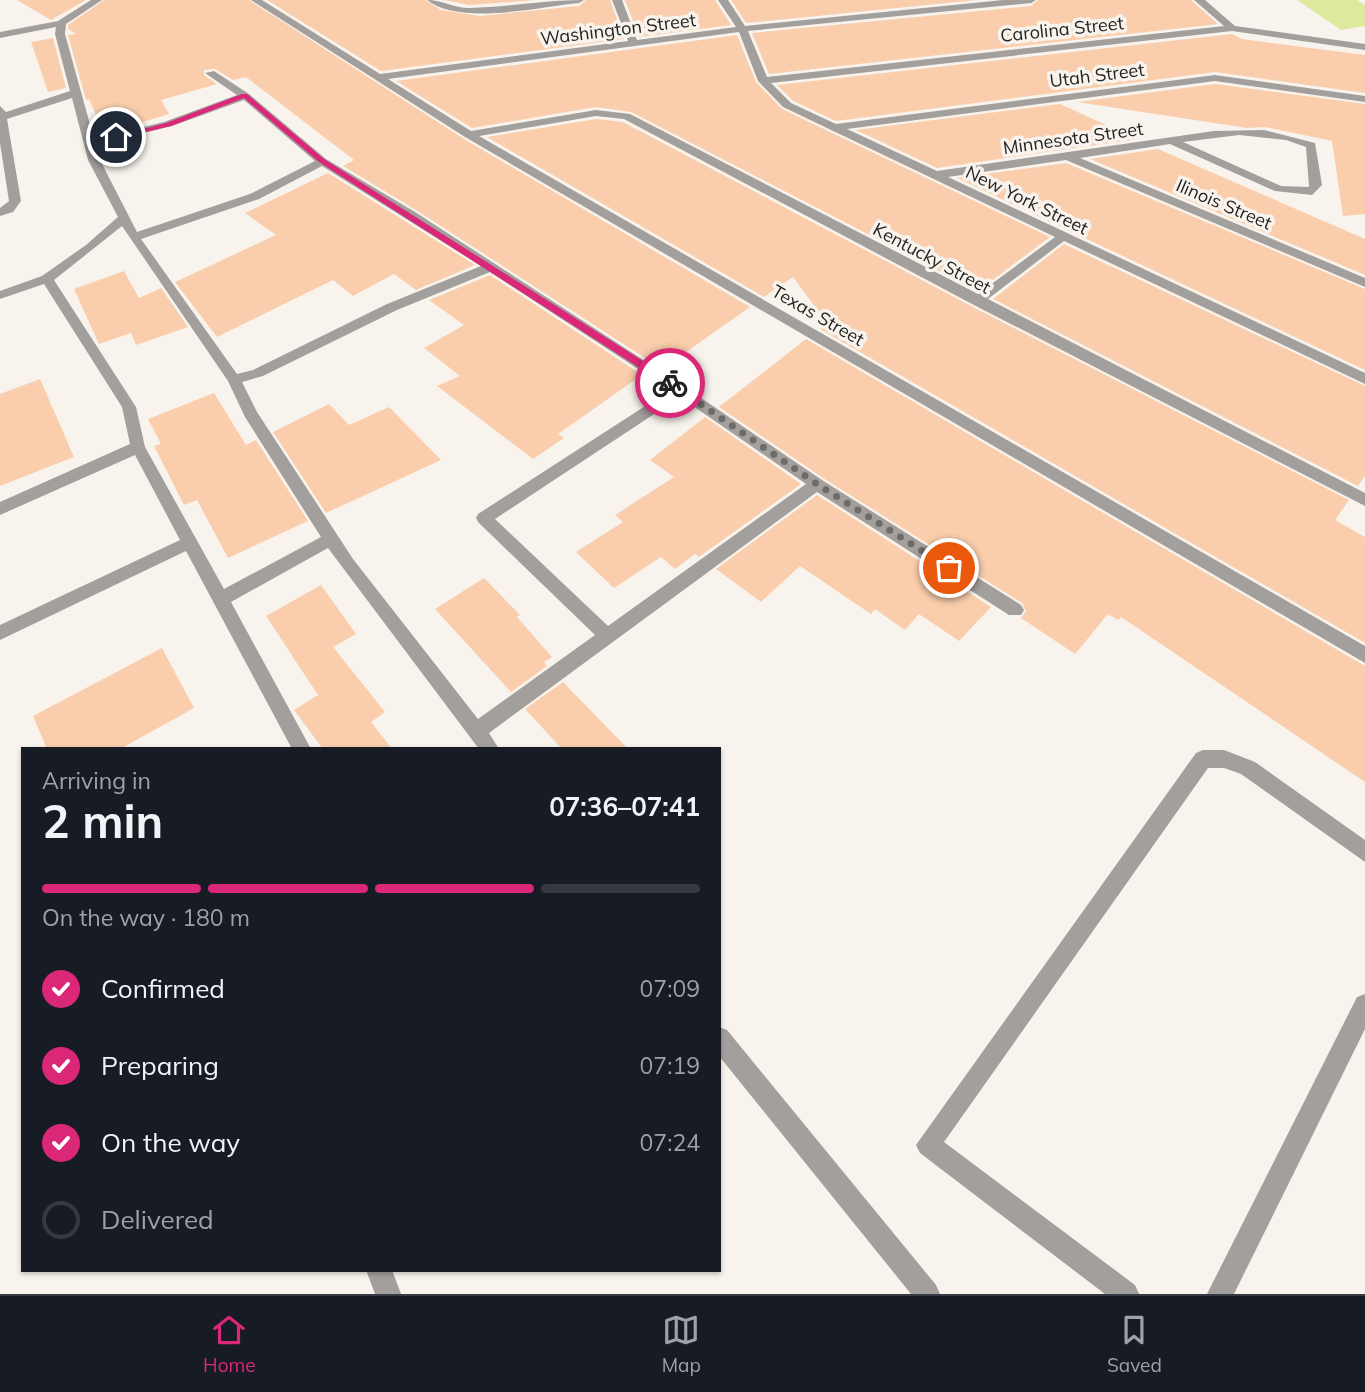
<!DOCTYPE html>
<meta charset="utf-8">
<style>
:root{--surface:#171b24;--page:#242831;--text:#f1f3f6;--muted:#9ea1a6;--line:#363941;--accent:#db2777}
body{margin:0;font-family:Mulish,sans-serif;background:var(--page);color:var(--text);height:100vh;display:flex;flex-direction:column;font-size:26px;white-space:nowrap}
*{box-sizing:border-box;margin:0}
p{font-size:23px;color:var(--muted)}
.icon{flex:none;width:38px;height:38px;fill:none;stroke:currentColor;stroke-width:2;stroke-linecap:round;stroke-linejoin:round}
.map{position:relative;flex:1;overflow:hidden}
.drawer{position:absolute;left:21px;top:747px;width:700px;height:525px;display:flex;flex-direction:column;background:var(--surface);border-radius:0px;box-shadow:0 2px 5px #0004}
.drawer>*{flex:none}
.pin{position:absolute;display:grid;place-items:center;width:60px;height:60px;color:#fff;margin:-30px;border:4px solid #fff;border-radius:50%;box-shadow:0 2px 7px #0007}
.courier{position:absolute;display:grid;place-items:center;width:70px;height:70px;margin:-35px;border:5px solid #db2777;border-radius:50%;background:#fff;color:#222;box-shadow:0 2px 9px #0007}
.summary em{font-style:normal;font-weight:700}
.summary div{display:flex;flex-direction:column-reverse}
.summary{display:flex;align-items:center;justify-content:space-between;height:119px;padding:0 21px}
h1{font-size:46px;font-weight:700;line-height:52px}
.bar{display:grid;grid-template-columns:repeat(4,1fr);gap:10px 7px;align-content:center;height:84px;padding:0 21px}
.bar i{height:9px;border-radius:5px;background:var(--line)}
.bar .active{background:var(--accent)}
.bar p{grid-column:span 4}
ol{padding:0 21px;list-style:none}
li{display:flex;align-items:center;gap:21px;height:77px}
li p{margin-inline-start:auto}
li .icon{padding:7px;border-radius:50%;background:var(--accent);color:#fff;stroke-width:4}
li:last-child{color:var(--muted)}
li i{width:38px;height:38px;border:4px solid var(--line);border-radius:50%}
.dock{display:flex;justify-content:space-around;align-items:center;height:98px;border-top:2px solid var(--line);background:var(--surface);font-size:19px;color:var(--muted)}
.dock a{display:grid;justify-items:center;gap:4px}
.dock .active{color:var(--accent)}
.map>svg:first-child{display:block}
.green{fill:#ddea9e}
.building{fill:#faceac}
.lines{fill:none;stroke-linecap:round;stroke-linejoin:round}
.minor{fill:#a29f9d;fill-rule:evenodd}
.route{fill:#db2777}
.done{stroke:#6e6c68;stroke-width:7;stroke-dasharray:0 12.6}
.labels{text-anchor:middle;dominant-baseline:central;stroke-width:7;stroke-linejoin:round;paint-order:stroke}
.far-street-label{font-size:18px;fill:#242321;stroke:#f8f4ed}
</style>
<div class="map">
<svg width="1365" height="1294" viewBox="0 0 1365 1294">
<rect width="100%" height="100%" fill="#f8f4ed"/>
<path class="green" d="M1297,0H1357L1365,5V26L1341,30Z"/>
<g class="building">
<path d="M17,0H86L51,20Z"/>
<path d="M104,0H249L464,139L750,307L662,369L416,210L343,166L354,160L246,77L233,80L215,69L204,70V75L217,84L161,100L169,114L110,132L106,123L100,124L89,99L86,100L68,35L76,34L68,29V25Z"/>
<path d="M267,0H425L441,10L479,16L579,6L586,0H610L624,39L381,71Z"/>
<path d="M444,0H537L469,5Z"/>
<path d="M625,0H715L731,25L639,37Z"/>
<path d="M731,0H977L746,23Z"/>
<path d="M1038,0H1191L1218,24L769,74L752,33L1031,6Z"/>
<path d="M1232,34L1242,39L1365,55V93L1215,72L836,121L793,101L777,85Z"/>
<path d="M737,35L756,82L782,109L1050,237L978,291L631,112L596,107L472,128L396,81Z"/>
<path d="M53,38L66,88L48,92L31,42Z"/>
<path d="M1215,84L1365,104V214L1343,216L1332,141L1265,127L1247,128L1077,102Z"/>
<path d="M1060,104L1137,139L937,168L856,130Z"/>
<path d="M596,119L623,122L971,306L1349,500L1335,520L1365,537V643L820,329L827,323L793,277L764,297L487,137Z"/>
<path d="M1158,149L1365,239V275L1090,159Z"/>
<path d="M1066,163L1365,289V370L957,178Z"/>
<path d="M328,173L475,265L416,290L394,274L353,296L333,280L217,337L175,282L276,235L245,213Z"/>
<path d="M1064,244L1365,386V476L1358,486L993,299Z"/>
<path d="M124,271L139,298L161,288L188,327L136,345L131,333L99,344L74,289Z"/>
<path d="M490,275L642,375L558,434L564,438L533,459L437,386L460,376L424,348L464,325L429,300Z"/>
<path d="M806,339L1365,666V782L1121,617L1118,620L1108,614L1075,654L1021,618L1026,611L1022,603L823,478L719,407Z"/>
<path d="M40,379L74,457L0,486V394Z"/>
<path d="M214,393L246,445L256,440L308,521L228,558L197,500L184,505L154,446L161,444L148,419Z"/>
<path d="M329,404L349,425L389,407L441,460L326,513L273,432Z"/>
<path d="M705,417L801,484L699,557L695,554L675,569L661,557L614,588L576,552L623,522L615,515L674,477L650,460Z"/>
<path d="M817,495L991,607L959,641L919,614L905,630L875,609L871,614L800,566L761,602L716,569Z"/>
<path d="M484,578L520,615L517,617L552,657L544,662L547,666L511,692L435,609Z"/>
<path d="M321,585L356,634L333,647L385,712L371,722L392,749H323L294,710L318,695L266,616Z"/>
<path d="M162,648L194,708L120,749H47L33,716Z"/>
<path d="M563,682L628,749H562L525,709Z"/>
</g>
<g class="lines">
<g class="minor">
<path d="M91,0H102L66,24L65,34L94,139L164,122L237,95L205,73L214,71L249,94L326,159L415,212L685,387L822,480L1021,605L1024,610L1021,615H1009L817,492L489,733L499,749H479L328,548L231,602L311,749H292L186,551L0,640V625L180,540L135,455L0,515V502L130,444L122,407L44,284L0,299V291L42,276L86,245L118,217L88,160L72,98L7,119L21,201L13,212L0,216V208L9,201L0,143V106L6,112L70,91L55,34L56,27L0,38V32L58,21ZM244,100L315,161L250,194L137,232L100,160L95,145L172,126ZM322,166L481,266L387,304L253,370L237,374L141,239L259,199ZM122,226L228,381L245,417L321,537L224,589L145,447L136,407L54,280ZM490,272L670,390L478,514L476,518L478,522L595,635L478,719L353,559L257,412L242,382L263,376L397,310ZM680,397L806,484L608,626L495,519Z"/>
<path d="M251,0H262L380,74L628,41L612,0H622L637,40L736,27L718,0H728L745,26L1003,0H1036L1031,3L748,31L767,77L1224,26L1194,0H1205L1235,26L1365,44V50L1232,31L771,83L791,103L836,124L1215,75L1365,96V102L1215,81L847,129L937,171L1214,131L1264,130L1315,143L1322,185L1312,195L1275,191L1170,144L1080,158L1365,278V287L1066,160L948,177L1365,373V384L1064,241L988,299L1365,493V506L972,304L624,119L596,116L479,136L1365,646V663L465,137ZM739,32L758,81L783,107L1055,237L978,294L630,114L596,110L471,131L388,79ZM1239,135L1286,140L1306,147L1309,187L1281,186L1183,142Z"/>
<path d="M427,0C442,0 454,8 469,8C508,7 545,0 584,0L579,3C538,7 460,26 427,0Z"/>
<path d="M1203,750H1224L1255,762L1365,840V862L1241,774L1224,768H1208L944,1142L1135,1285L1139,1294H1105L920,1153L916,1145L1196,753Z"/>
<path d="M1365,994V1029L1234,1294H1207L1357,997Z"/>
<path d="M719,1027L727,1030L936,1285L940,1294H911L719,1056Z"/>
<path d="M366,1270H392L401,1294H375Z"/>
</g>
</g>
<path class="route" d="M242,94H247L324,159L673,380V385H666L319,162L244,98L171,126L116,139L112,137L166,123Z"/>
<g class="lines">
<path class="done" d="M670,383L817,484L949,568"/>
</g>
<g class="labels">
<g class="far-street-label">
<text transform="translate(618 29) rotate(-7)">Washington Street</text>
<text transform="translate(1062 29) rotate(-6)">Carolina Street</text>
<text transform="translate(1097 75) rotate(-7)">Utah Street</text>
<text transform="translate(1073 138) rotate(-8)">Minnesota Street</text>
<text transform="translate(1027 200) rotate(26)">New York Street</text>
<text transform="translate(1224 204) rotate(23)">Ilinois Street</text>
<text transform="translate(932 258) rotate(28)">Kentucky Street</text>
<text transform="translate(818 315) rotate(30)">Texas Street</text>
</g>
</g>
</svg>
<div class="pin" style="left:949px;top:568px;background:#ea580c"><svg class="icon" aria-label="bag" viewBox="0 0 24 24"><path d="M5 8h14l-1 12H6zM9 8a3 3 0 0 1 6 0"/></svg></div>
<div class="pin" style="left:116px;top:137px;background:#1f2937"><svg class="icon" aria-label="home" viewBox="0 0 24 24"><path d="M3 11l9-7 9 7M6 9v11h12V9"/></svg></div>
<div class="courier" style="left:670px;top:383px"><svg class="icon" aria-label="bike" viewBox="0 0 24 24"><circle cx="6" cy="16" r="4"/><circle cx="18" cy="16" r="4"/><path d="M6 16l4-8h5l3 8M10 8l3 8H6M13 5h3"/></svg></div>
<section class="drawer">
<div class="summary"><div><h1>2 min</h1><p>Arriving in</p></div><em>07:36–07:41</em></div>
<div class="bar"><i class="active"></i><i class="active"></i><i class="active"></i><i></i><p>On the way · 180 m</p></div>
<ol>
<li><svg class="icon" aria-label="check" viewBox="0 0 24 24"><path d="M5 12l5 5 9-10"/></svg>Confirmed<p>07:09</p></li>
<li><svg class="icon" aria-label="check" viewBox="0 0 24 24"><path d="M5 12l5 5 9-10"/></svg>Preparing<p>07:19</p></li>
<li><svg class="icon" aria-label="check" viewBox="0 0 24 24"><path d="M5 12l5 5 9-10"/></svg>On the way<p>07:24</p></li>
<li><i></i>Delivered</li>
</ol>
</section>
</div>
<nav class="dock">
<a class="active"><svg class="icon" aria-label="home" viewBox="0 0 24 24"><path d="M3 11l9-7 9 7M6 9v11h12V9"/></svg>Home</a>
<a><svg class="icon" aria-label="map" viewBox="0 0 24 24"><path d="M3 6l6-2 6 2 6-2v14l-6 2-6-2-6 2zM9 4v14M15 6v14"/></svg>Map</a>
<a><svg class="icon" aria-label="saved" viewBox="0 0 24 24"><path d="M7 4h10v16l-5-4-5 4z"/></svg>Saved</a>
</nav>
